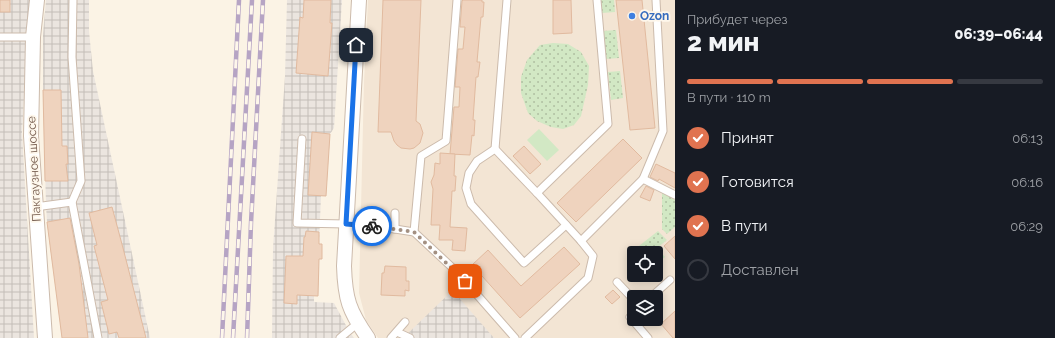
<!DOCTYPE html>
<html lang="ru">
<meta charset="utf-8">
<style>
:root{--surface:#171b24;--page:#20242c;--text:#f1f3f6;--muted:#9ea1a6;--line:#363941;--accent:#e07350}
body{margin:0;font-family:Raleway,sans-serif;background:var(--page);color:var(--text);height:100vh;display:flex;flex-direction:column;font-size:15px;white-space:nowrap}
*{box-sizing:border-box;margin:0}
p{font-size:13px;color:var(--muted)}
.icon{flex:none;width:22px;height:22px;fill:none;stroke:currentColor;stroke-width:2;stroke-linecap:round;stroke-linejoin:round}
.map{position:relative;flex:1;overflow:hidden}
.panel{display:flex;flex-direction:column;background:var(--surface);width:380px}
.panel>*{flex:none}
.fabs{position:absolute;left:627px;top:246px;display:grid;gap:8px}
.fabs a{display:grid;place-items:center;width:36px;height:36px;border-radius:4px;background:var(--surface);box-shadow:0 2px 10px #0003;font-size:20px}
.pin{position:absolute;display:grid;place-items:center;width:34px;height:34px;color:#fff;margin:-17px;border-radius:8px;box-shadow:0 2px 6px #0006}
.courier{position:absolute;display:grid;place-items:center;width:40px;height:40px;margin:-20px;border:3px solid #1a73e8;border-radius:50%;background:#fff;color:#222;box-shadow:0 1px 5px #0007}
.summary em{font-style:normal;font-weight:800}
.summary div{display:flex;flex-direction:column-reverse}
.summary{display:flex;align-items:center;justify-content:space-between;height:68px;padding:0 12px}
h1{font-size:26px;font-weight:800;line-height:30px}
.bar{display:grid;grid-template-columns:repeat(4,1fr);gap:6px 4px;align-content:center;height:48px;padding:0 12px}
.bar i{height:5px;border-radius:3px;background:var(--line)}
.bar .on{background:var(--accent)}
.bar p{grid-column:span 4}
ol{padding:0 12px;list-style:none}
li{display:flex;align-items:center;gap:12px;height:44px}
li p{margin-inline-start:auto}
li .icon{padding:4px;border-radius:50%;background:var(--accent);color:#fff;stroke-width:4}
li:last-child{color:var(--muted)}
li i{width:22px;height:22px;border:2px solid var(--line);border-radius:50%}
main{display:flex;flex:1;min-height:0}
.map>svg:first-child{display:block}
.residential{fill:#f3e5d4;fill-rule:evenodd}
.industrial{fill:url(#industrial-grid)}
.grass{fill:url(#grass-dots)}
.pitch{fill:#d2e8c4}
.building{fill:#efd3be;stroke:#e1ba9f}
.lines{fill:none;stroke-linecap:round;stroke-linejoin:round}
.lane-casing{stroke:#ccbbac;stroke-width:9}
.street-casing{stroke:#ccbbac;stroke-width:16}
.lane{stroke:#fff;stroke-width:7}
.street{stroke:#fff;stroke-width:14}
.rail-casing{stroke:#b6a4c4;stroke-width:4.5}
.rail{stroke:#fef7eb;stroke-width:3;stroke-dasharray:9;stroke-linecap:butt}
.done{stroke:#a39082;stroke-width:4;stroke-dasharray:0 7.2}
.route{stroke:#1a73e8;stroke-width:5}
.shop-dot{fill:#3f7fe0;stroke:#fef7eb;stroke-width:1.5}
.labels{text-anchor:middle;dominant-baseline:central;stroke-width:3.5;stroke-linejoin:round;paint-order:stroke}
.shop-label{font-size:12px;font-weight:bold;fill:#366cbe;stroke:#fef7eb;text-anchor:start}
.street-label{font-size:12px;fill:#735a4c;stroke:#fef7eb}
</style>
<main>
<div class="map">
<svg width="675" height="338" viewBox="0 0 675 338">
<defs>
<pattern id="industrial-grid" width="8" height="8" patternUnits="userSpaceOnUse"><rect width="8" height="8" fill="#ebe5df"/><path d="M0 4h8M4 0v8" fill="none" stroke="#c3bdb7"/></pattern>
<pattern id="grass-dots" width="8" height="8" patternUnits="userSpaceOnUse"><rect width="8" height="8" fill="#d2e8c4"/><path d="M2 2h.1M6 6h.1" fill="none" stroke="#afbfa1" stroke-width="1.8" stroke-linecap="round"/></pattern>
</defs>
<rect width="100%" height="100%" fill="#fbf3e5"/>
<path class="residential" d="M368,0H675V338H378L366,320L359,293L364,82ZM634,253H656V275H634ZM634,297H656V319H634Z"/>
<g class="industrial">
<path d="M0,0H31L28,29L22,133L34,338H0Z"/>
<path d="M46,0H89V31L93,71L150,338H62L47,222L46,205L43,90V34Z"/>
<path d="M287,0H342L334,128L330,134L326,196H321L319,244H322V259H319L318,296H314V302L334,303L349,331L354,338H272L273,248L285,76Z"/>
<path d="M456,287L460,299L494,338H403Z"/>
</g>
<g class="grass">
<path d="M601,0H614L615,12L602,13Z"/>
<path d="M616,30L619,58L606,59L603,31Z"/>
<path d="M553,43L568,44L581,52L589,66L588,85L581,116L574,125L563,129L551,127L537,121L528,113L521,93V77L527,60L540,45Z"/>
<path d="M620,71L623,98L611,100L608,72Z"/>
<path d="M662,192L675,200V227L667,234L662,229Z"/>
<path d="M658,231L667,240L657,248L665,257L657,263L656,262V253H638L635,249Z"/>
</g>
<path class="pitch" d="M539,129L559,150L547,161L527,140Z"/>
<g class="building">
<rect x="0" y="0" width="10" height="12"/>
<path d="M304,0H331L330,23H332L328,76L296,73L300,17L303,18Z"/>
<path d="M383,0H421L416,121L420,124L423,133L420,143L414,148L410,149L401,148L397,145L394,141L391,132H378Z"/>
<path d="M463,0H482V2H484L483,17H481L477,62H480L478,77H476L473,120H475L474,136L472,135L470,155L450,154L454,107H459L460,87H455L458,49H463L465,27H460L462,1Z"/>
<path d="M553,0H571L572,33L553,34Z"/>
<path d="M616,0H642L655,128L630,130Z"/>
<path d="M43,90H61L62,146H67L68,164H66L68,181H45Z"/>
<path d="M312,132L330,134L326,196L308,195Z"/>
<path d="M623,139L642,158L576,222L557,203Z"/>
<path d="M524,146L541,164L530,174L513,156Z"/>
<path d="M440,153L455,154L454,176H456L455,191H452L450,227L467,228L465,251L452,250L453,240H439L440,225H431L433,189L431,182L434,175L435,163L440,164Z"/>
<path d="M656,164L675,173V188L659,179L658,181L650,177Z"/>
<path d="M646,186L654,190L650,201L640,197Z"/>
<path d="M112,207L123,248L146,338H119L117,332L109,334L101,302L108,300L94,246L97,245L89,213Z"/>
<path d="M70,218L79,264L88,338H62L47,222Z"/>
<path d="M306,231L319,232V244H322V259H319L318,296L297,295V304L284,303L286,256H303L304,237H305Z"/>
<path d="M675,236V259L664,246Z"/>
<path d="M564,247L580,264L520,318L472,265L488,250L521,286Z"/>
<path d="M385,266L406,267V281H409V291L405,290V296L381,295L382,273H384Z"/>
<path d="M613,290L620,297L612,304L605,297Z"/>
<path d="M675,311V338H673L661,324Z"/>
</g>
<g class="lines">
<g class="lane-casing">
<g id="lane">
<path d="M0,37H33"/>
<path d="M302,139L297,223L346,224L395,229L414,232L457,272L515,338"/>
<path d="M495,149L507,0"/>
<path d="M643,179L675,195"/>
<path d="M537,193L495,149L477,161L469,173L466,188L471,204L524,263L566,225"/>
<path d="M72,202L81,181L72,57L73,0"/>
<path d="M35,207L72,202L98,338"/>
<path d="M395,229V213"/>
<path d="M414,232L421,156L446,141L457,0"/>
<path d="M581,241L537,193L608,124L597,0"/>
<path d="M617,282L634,300"/>
<path d="M651,297L670,280"/>
<path d="M634,313L630,317L648,338"/>
<path d="M397,332L410,338"/>
<path d="M340,338L358,323"/>
<path d="M391,338L405,322"/>
<path d="M525,338L588,278L593,256L581,241L643,179L663,131L656,0"/>
</g>
</g>
<g class="street-casing">
<g id="street">
<path d="M37,0L33,37L31,136L45,338"/>
<path d="M359,0L344,266C345,299 349,311 368,338"/>
</g>
</g>
<use href="#lane" class="lane"/>
<use href="#street" class="street"/>
<g class="rail-casing">
<g id="rail">
<path d="M222,338L239,0"/>
<path d="M233,338L252,0"/>
<path d="M247,338L251,223L263,0"/>
</g>
</g>
<use href="#rail" class="rail"/>
</g>
<g class="lines">
<path class="done" d="M372,226L414,232L465,281"/>
<path class="route" d="M356,45L346,224L372,226"/>
</g>
<circle class="shop-dot" cx="632" cy="16" r="4"/>
<g class="labels">
<g class="shop-label">
<text x="640" y="16">Ozon</text>
</g>
<g class="street-label">
<text transform="translate(34 169) rotate(-93)">Пакгаузное шоссе</text>
</g>
</g>
</svg>
<div class="fabs">
<a><svg class="icon" aria-label="locate" viewBox="0 0 24 24"><circle cx="12" cy="12" r="6"/><path d="M12 2v4M12 18v4M2 12h4M18 12h4"/></svg></a>
<a><svg class="icon" aria-label="layers" viewBox="0 0 24 24"><path d="M12 4l9 5-9 5-9-5zM3 14l9 5 9-5"/></svg></a>
</div>
<div class="pin" style="left:465px;top:281px;background:#ea580c"><svg class="icon" aria-label="bag" viewBox="0 0 24 24"><path d="M5 8h14l-1 12H6zM9 8a3 3 0 0 1 6 0"/></svg></div>
<div class="pin" style="left:356px;top:45px;background:#1f2937"><svg class="icon" aria-label="home" viewBox="0 0 24 24"><path d="M3 11l9-7 9 7M6 9v11h12V9"/></svg></div>
<div class="courier" style="left:372px;top:226px"><svg class="icon" aria-label="bike" viewBox="0 0 24 24"><circle cx="6" cy="16" r="4"/><circle cx="18" cy="16" r="4"/><path d="M6 16l4-8h5l3 8M10 8l3 8H6M13 5h3"/></svg></div>
</div>
<section class="panel">
<div class="summary"><div><h1>2 мин</h1><p>Прибудет через</p></div><em>06:39–06:44</em></div>
<div class="bar"><i class="on"></i><i class="on"></i><i class="on"></i><i></i><p>В пути · 110 m</p></div>
<ol>
<li><svg class="icon" aria-label="check" viewBox="0 0 24 24"><path d="M5 12l5 5 9-10"/></svg>Принят<p>06:13</p></li>
<li><svg class="icon" aria-label="check" viewBox="0 0 24 24"><path d="M5 12l5 5 9-10"/></svg>Готовится<p>06:16</p></li>
<li><svg class="icon" aria-label="check" viewBox="0 0 24 24"><path d="M5 12l5 5 9-10"/></svg>В пути<p>06:29</p></li>
<li><i></i>Доставлен</li>
</ol>
</section>
</main>
